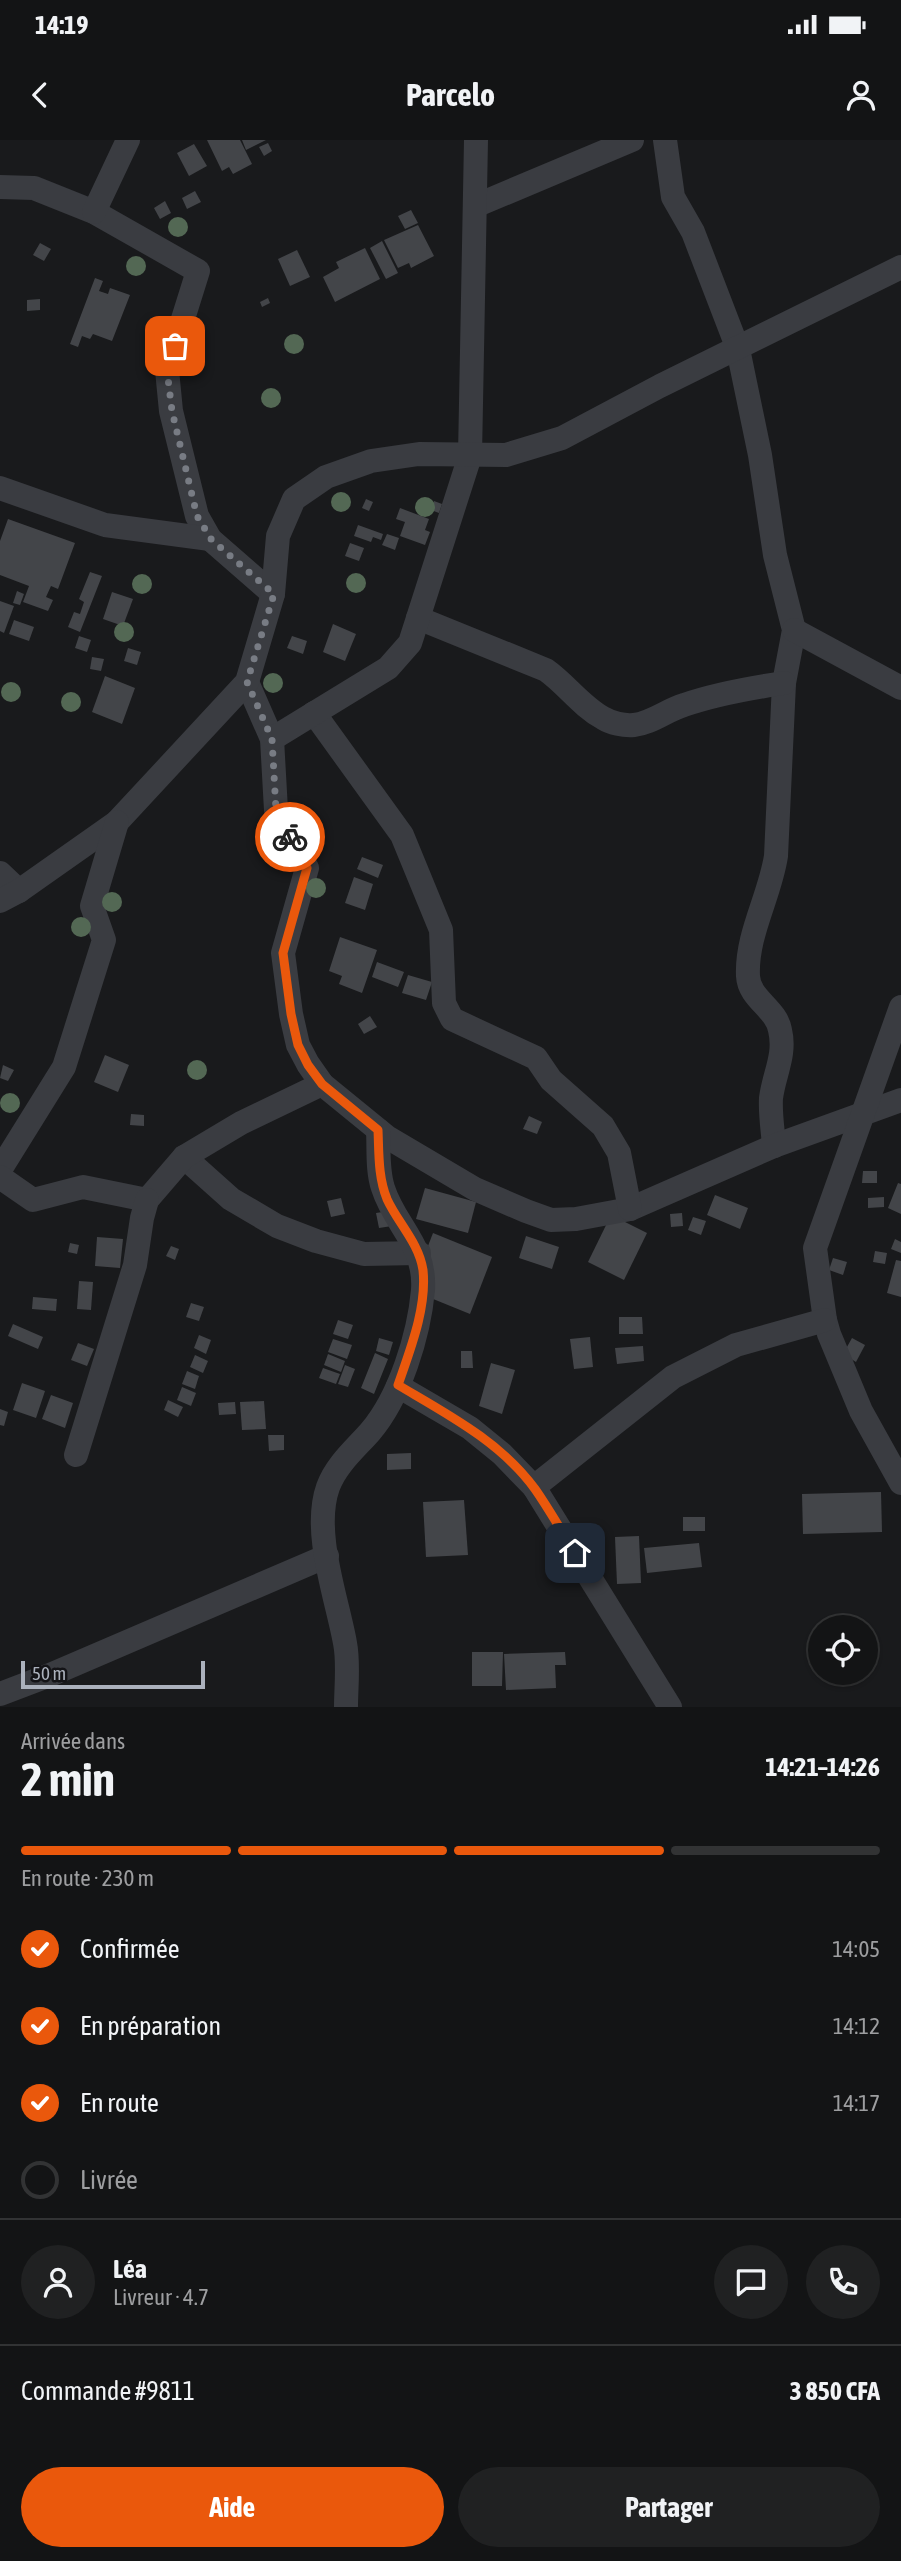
<!DOCTYPE html>
<html lang="fr">
<meta charset="utf-8">
<style>
:root{--surface:#131415;--page:#202122;--text:#f1f3f6;--muted:#9d9ea0;--line:#323334;--accent:#ea580c}
body{margin:0;font-family:"Asap Condensed",sans-serif;background:var(--page);color:var(--text);height:100vh;display:flex;flex-direction:column;font-size:26px;white-space:nowrap}
*{box-sizing:border-box;margin:0}
p{font-size:23px;color:var(--muted)}
.icon{flex:none;width:38px;height:38px;fill:none;stroke:currentColor;stroke-width:2;stroke-linecap:round;stroke-linejoin:round}
.map{position:relative;height:1567px;overflow:hidden}
.panel{display:flex;flex-direction:column;background:var(--surface);flex:1}
.panel>*{flex:none}
.controls{position:absolute;left:808px;top:1475px;display:grid;gap:14px}
.controls a{display:grid;place-items:center;width:70px;height:70px;border-radius:50%;background:var(--surface);box-shadow:0 2px 5px #0004,0 0 0 2px var(--line);font-size:35px}
.scale{position:absolute;left:21px;bottom:18px;width:184px;box-sizing:border-box;padding-left:7px;border:4px solid #abb1bc;border-top:0;font-size:19px;line-height:24px;white-space:nowrap;color:#abb1bc;-webkit-text-stroke:5px #141417;paint-order:stroke}
.pin{position:absolute;display:grid;place-items:center;width:60px;height:60px;color:#fff;margin:-30px;border-radius:14px;box-shadow:0 4px 10px #0006}
.courier{position:absolute;display:grid;place-items:center;width:70px;height:70px;margin:-35px;border:5px solid #ea580c;border-radius:50%;background:#fff;color:#222;box-shadow:0 2px 9px #0007}
.head em{font-style:normal;font-weight:700}
.head div{display:flex;flex-direction:column-reverse}
.head{display:flex;align-items:center;justify-content:space-between;height:119px;padding:0 21px}
h1{font-size:46px;font-weight:700;line-height:52px}
.bar{display:grid;grid-template-columns:repeat(4,1fr);gap:10px 7px;align-content:center;height:84px;padding:0 21px}
.bar i{height:9px;border-radius:5px;background:var(--line)}
.bar .active{background:var(--accent)}
.bar p{grid-column:span 4}
.line{display:flex;align-items:center;gap:18px;padding:0 21px;border-top:2px solid var(--line)}
.line div{flex:1}
.round{display:grid;place-items:center;flex:none;width:74px;height:74px;border-radius:37px;background:var(--page)}
ol{padding:0 21px;list-style:none}
li{display:flex;align-items:center;gap:21px;height:77px}
li p{margin-inline-start:auto}
li .icon{padding:7px;border-radius:50%;background:var(--accent);color:#fff;stroke-width:4}
li:last-child{color:var(--muted)}
li i{width:38px;height:38px;border:4px solid var(--line);border-radius:50%}
.action{display:flex;gap:14px;margin-top:auto;padding:14px 21px}
.action a{flex:1;height:80px;border-radius:42px;background:var(--accent);color:#fff;font-size:28px;font-weight:700;line-height:80px;text-align:center}
.action a+a{background:var(--page);color:var(--text)}
.status{display:flex;justify-content:space-between;align-items:center;height:49px;padding:0 35px;background:var(--surface);direction:ltr}
.status svg{height:19px;fill:currentColor}
header{display:flex;justify-content:space-between;align-items:center;height:91px;padding:0 21px;background:var(--surface);font-size:32px;font-weight:700}
.map>svg:first-child{display:block}
.building{fill:#434549}
.lines{fill:none;stroke-linecap:round;stroke-linejoin:round}
.street{stroke:#3a3c41;stroke-width:24}
.tree{fill:#536854}
.done{stroke:#787c84;stroke-width:7;stroke-dasharray:0 12.6}
.route{stroke:#ea580c;stroke-width:9}
</style>
<div class="status"><b>14:19</b><svg viewBox="0 0 49 12"><path d="M0 12V9h3v3zM5 12V6h3v6zM10 12V3h3v9zM15 12V0h3v12zM26 1h20v11H26zM47 4h2v5h-2z"/></svg></div>
<header><svg class="icon" aria-label="back" viewBox="0 0 24 24"><path d="M15 5l-7 7 7 7"/></svg>Parcelo<svg class="icon" aria-label="person" viewBox="0 0 24 24"><circle cx="12" cy="8" r="4"/><path d="M4 21q1-7 8-7t8 7"/></svg></header>
<div class="map">
<svg width="901" height="1567" viewBox="0 0 901 1567">
<rect width="100%" height="100%" fill="#191a1c"/>
<g class="building">
<path d="M207,0H240L252,24L233,34L229,27L222,31Z"/>
<path d="M242,0H266L246,10Z"/>
<path d="M268,3L272,11L264,16L259,7Z"/>
<path d="M194,4L207,26L189,36L177,13Z"/>
<path d="M195,51L201,62L187,69L182,58Z"/>
<path d="M165,61L171,73L160,79L154,68Z"/>
<path d="M411,70L418,83L405,89L398,76Z"/>
<path d="M418,85L434,116L411,128L409,123L398,128L384,100Z"/>
<path d="M382,101L398,133L386,139L370,108Z"/>
<path d="M40,103L51,109L44,121L33,115Z"/>
<path d="M365,108L380,139L335,162L323,137L339,128L336,122Z"/>
<path d="M297,110L310,137L290,146L278,119Z"/>
<path d="M95,138L103,141L99,151L108,154L110,148L130,155L112,201L93,194L90,199L82,196L78,207L70,204Z"/>
<path d="M268,158L270,163L262,167L260,162Z"/>
<path d="M40,159V170L27,171V160Z"/>
<path d="M366,359L373,362L369,371L362,368Z"/>
<path d="M434,361L442,364L439,373L431,370Z"/>
<path d="M400,368L429,379L425,390L430,392L425,405L400,396L405,382L396,379Z"/>
<path d="M8,379L75,403L58,449L51,446L46,457L53,460L48,471L23,462L29,446L0,435V401Z"/>
<path d="M358,385L383,394L381,400L373,397L371,402L354,396Z"/>
<path d="M387,394L399,398L395,410L382,405Z"/>
<path d="M350,403L364,408L359,421L345,416Z"/>
<path d="M90,432L102,436L80,492L68,487L74,472L80,474L84,462L79,459Z"/>
<path d="M17,451L24,454L20,465L13,463Z"/>
<path d="M112,452L133,459L123,486L103,479Z"/>
<path d="M0,461L14,466L4,493L0,491Z"/>
<path d="M14,480L34,487L29,501L9,494Z"/>
<path d="M333,484L356,494L345,521L323,512Z"/>
<path d="M79,496L91,500L87,512L75,508Z"/>
<path d="M292,496L307,501L303,514L287,508Z"/>
<path d="M128,508L141,512L137,525L124,521Z"/>
<path d="M92,517L104,519L101,531L90,529Z"/>
<path d="M105,536L135,548L122,584L92,572Z"/>
<path d="M362,717L383,725L378,738L357,729Z"/>
<path d="M354,737L373,744L365,770L345,763Z"/>
<path d="M340,797L377,810L362,853L339,844L342,836L329,831Z"/>
<path d="M377,822L404,832L398,847L372,837Z"/>
<path d="M408,835L432,842L426,860L402,853Z"/>
<path d="M370,876L377,887L364,894L358,884Z"/>
<path d="M105,915L129,925L118,952L94,942Z"/>
<path d="M3,925L14,930L8,941L0,938Z"/>
<path d="M131,974L144,975V986L130,985Z"/>
<path d="M529,976L542,982L537,994L523,989Z"/>
<path d="M863,1031H877V1043H862Z"/>
<path d="M898,1043L901,1044V1074L888,1068Z"/>
<path d="M425,1048L476,1062L468,1093L416,1079Z"/>
<path d="M715,1055L748,1068L740,1089L707,1075Z"/>
<path d="M884,1057V1067L868,1068V1058Z"/>
<path d="M341,1058L345,1074L331,1077L327,1061Z"/>
<path d="M389,1071L392,1086L379,1088L376,1073Z"/>
<path d="M682,1073L683,1086L671,1087L670,1074Z"/>
<path d="M611,1075L647,1093L624,1140L588,1122Z"/>
<path d="M693,1077L706,1081L701,1095L688,1090Z"/>
<path d="M433,1093L492,1117L470,1174L411,1150Z"/>
<path d="M526,1096L559,1107L552,1129L519,1118Z"/>
<path d="M97,1097L123,1099L120,1128L95,1126Z"/>
<path d="M895,1099L901,1102V1113L891,1109Z"/>
<path d="M70,1103L79,1105L77,1114L68,1112Z"/>
<path d="M171,1106L179,1109L175,1120L166,1116Z"/>
<path d="M875,1111L887,1113L885,1124L873,1122Z"/>
<path d="M833,1118L847,1122L843,1135L829,1130Z"/>
<path d="M896,1120L901,1121V1157L887,1153Z"/>
<path d="M79,1141L93,1142L91,1170L77,1169Z"/>
<path d="M33,1157L57,1159L56,1171L32,1169Z"/>
<path d="M191,1163L204,1167L199,1181L186,1177Z"/>
<path d="M619,1177H642L643,1194H619Z"/>
<path d="M338,1180L353,1185L348,1199L333,1194Z"/>
<path d="M13,1184L43,1197L38,1209L8,1196Z"/>
<path d="M199,1195L211,1200L206,1214L194,1208Z"/>
<path d="M590,1197L593,1227L574,1229L570,1199Z"/>
<path d="M379,1198L393,1202L389,1215L376,1211Z"/>
<path d="M852,1198L865,1205L856,1222L843,1214Z"/>
<path d="M333,1199L352,1205L347,1219L328,1212Z"/>
<path d="M78,1203L94,1209L87,1226L71,1220Z"/>
<path d="M643,1206L644,1221L617,1224L615,1208Z"/>
<path d="M461,1211H472L473,1228H461Z"/>
<path d="M375,1213L388,1219L374,1254L361,1248Z"/>
<path d="M328,1214L345,1221L341,1232L324,1225Z"/>
<path d="M195,1215L208,1221L203,1233L190,1227Z"/>
<path d="M491,1223L515,1230L502,1274L479,1266Z"/>
<path d="M345,1225L355,1229L348,1247L338,1244Z"/>
<path d="M323,1228L340,1234L336,1244L319,1238Z"/>
<path d="M187,1231L199,1236L195,1249L182,1244Z"/>
<path d="M22,1243L45,1251L36,1278L13,1270Z"/>
<path d="M182,1247L196,1253L191,1266L177,1260Z"/>
<path d="M51,1255L73,1263L65,1288L42,1279Z"/>
<path d="M168,1260L183,1267L178,1277L164,1270Z"/>
<path d="M264,1261L266,1289L242,1290L240,1262Z"/>
<path d="M235,1262L236,1274L219,1275L218,1263Z"/>
<path d="M0,1269L8,1272L4,1286L0,1285Z"/>
<path d="M268,1295H284V1310L269,1311Z"/>
<path d="M411,1313V1329L387,1330V1314Z"/>
<path d="M881,1352L882,1392L803,1394L802,1354Z"/>
<path d="M464,1360L468,1415L426,1417L423,1362Z"/>
<rect x="683" y="1377" width="22" height="14"/>
<path d="M639,1396L641,1443L617,1444L615,1397Z"/>
<path d="M699,1403L702,1427L647,1433L644,1408Z"/>
<path d="M472,1512H503L502,1546H472Z"/>
<path d="M565,1512L566,1525H555L556,1548L506,1550L504,1514Z"/>
</g>
<g class="lines">
<g class="street">
<path d="M665,0L673,57L693,92L738,209L760,315L775,415L794,490L784,543L776,716C770,756 746,795 748,836C749,859 776,868 780,890C786,915 774,934 771,958C770,974 773,991 774,1006"/>
<path d="M0,47L34,48L94,72L198,131L167,230L171,271L197,376L210,399L273,454"/>
<path d="M475,66L632,0"/>
<path d="M94,72L128,0"/>
<path d="M0,348L105,385L210,399"/>
<path d="M418,478L546,530C566,544 581,566 603,578C611,583 624,586 634,585C652,583 667,570 684,565C716,554 750,548 784,543"/>
<path d="M794,490L901,548"/>
<path d="M247,542L272,599L276,670L307,728L283,813L291,874L298,905L308,924L322,944L387,997L475,1049L526,1071L551,1080L576,1079L630,1069L774,1006L901,960"/>
<path d="M314,573L402,695L441,790L444,863L452,879L536,918L551,940L603,986L619,1013L630,1069"/>
<path d="M272,599L388,528L410,503L470,316L476,0"/>
<path d="M0,733L19,751"/>
<path d="M0,761L19,751L117,682L247,542L273,454L278,396L294,359L326,337L371,321L419,314L506,315L562,298L660,246L901,127"/>
<path d="M901,867L815,1108L825,1180L829,1194L861,1271L901,1343"/>
<path d="M184,1017L231,1059L277,1086L316,1101L364,1114L419,1113"/>
<path d="M0,1030L64,927L104,800L92,766L117,682"/>
<path d="M0,1037L33,1060L83,1047L147,1060L184,1017L241,983L322,944"/>
<path d="M398,1246L470,1288L502,1314L534,1347L670,1567"/>
<path d="M76,1315L135,1125L142,1078L147,1060"/>
<path d="M534,1347L673,1237L736,1205L825,1180"/>
<path d="M0,1554L50,1535L327,1416"/>
<path d="M346,1567C346,1547 349,1523 345,1503C337,1458 312,1392 328,1347C336,1325 355,1309 370,1292C400,1257 419,1195 423,1150C426,1105 395,1086 383,1048C377,1030 379,1009 378,990"/>
</g>
</g>
<g class="tree">
<circle cx="178" cy="87" r="10"/>
<circle cx="136" cy="126" r="10"/>
<circle cx="294" cy="204" r="10"/>
<circle cx="271" cy="258" r="10"/>
<circle cx="341" cy="362" r="10"/>
<circle cx="425" cy="367" r="10"/>
<circle cx="356" cy="443" r="10"/>
<circle cx="142" cy="444" r="10"/>
<circle cx="124" cy="492" r="10"/>
<circle cx="273" cy="543" r="10"/>
<circle cx="11" cy="552" r="10"/>
<circle cx="71" cy="562" r="10"/>
<circle cx="316" cy="748" r="10"/>
<circle cx="112" cy="762" r="10"/>
<circle cx="81" cy="787" r="10"/>
<circle cx="197" cy="930" r="10"/>
<circle cx="10" cy="963" r="10"/>
</g>
<g class="lines">
<path class="done" d="M175,206L167,230L172,271L197,376L211,399L274,454L247,542L272,599L276,670L290,697"/>
<path class="route" d="M290,697L307,728L283,813L291,874L298,905L308,925L322,944L378,990C379,1013 378,1037 387,1059C398,1083 419,1103 423,1130C427,1168 410,1210 398,1245C447,1274 501,1302 535,1349C549,1369 562,1392 575,1413"/>
</g>
</svg>
<div class="controls">
<a><svg class="icon" aria-label="locate" viewBox="0 0 24 24"><circle cx="12" cy="12" r="6"/><path d="M12 2v4M12 18v4M2 12h4M18 12h4"/></svg></a>
</div>
<div class="scale">50 m</div>
<div class="pin" style="left:175px;top:206px;background:#ea580c"><svg class="icon" aria-label="bag" viewBox="0 0 24 24"><path d="M5 8h14l-1 12H6zM9 8a3 3 0 0 1 6 0"/></svg></div>
<div class="pin" style="left:575px;top:1413px;background:#1f2937"><svg class="icon" aria-label="home" viewBox="0 0 24 24"><path d="M3 11l9-7 9 7M6 9v11h12V9"/></svg></div>
<div class="courier" style="left:290px;top:697px"><svg class="icon" aria-label="bike" viewBox="0 0 24 24"><circle cx="6" cy="16" r="4"/><circle cx="18" cy="16" r="4"/><path d="M6 16l4-8h5l3 8M10 8l3 8H6M13 5h3"/></svg></div>
</div>
<section class="panel">
<div class="head"><div><h1>2 min</h1><p>Arrivée dans</p></div><em>14:21–14:26</em></div>
<div class="bar"><i class="active"></i><i class="active"></i><i class="active"></i><i></i><p>En route · 230 m</p></div>
<ol>
<li><svg class="icon" aria-label="check" viewBox="0 0 24 24"><path d="M5 12l5 5 9-10"/></svg>Confirmée<p>14:05</p></li>
<li><svg class="icon" aria-label="check" viewBox="0 0 24 24"><path d="M5 12l5 5 9-10"/></svg>En préparation<p>14:12</p></li>
<li><svg class="icon" aria-label="check" viewBox="0 0 24 24"><path d="M5 12l5 5 9-10"/></svg>En route<p>14:17</p></li>
<li><i></i>Livrée</li>
</ol>
<div class="line" style="height:126px"><a class="round"><svg class="icon" aria-label="person" viewBox="0 0 24 24"><circle cx="12" cy="8" r="4"/><path d="M4 21q1-7 8-7t8 7"/></svg></a><div><b>Léa</b><p>Livreur · 4.7</p></div><a class="round"><svg class="icon" aria-label="chat" viewBox="0 0 24 24"><path d="M4 5h16v11H9l-5 4z"/></svg></a><a class="round"><svg class="icon" aria-label="phone" viewBox="0 0 24 24"><path d="M5 4h4l2 5-3 2q2 4 5 5l2-3 5 2v4C11 20 4 13 5 4z"/></svg></a></div>
<div class="line" style="height:91px"><div>Commande #9811</div><b>3 850 CFA</b></div>
<div class="action"><a>Aide</a><a>Partager</a></div>
</section>
